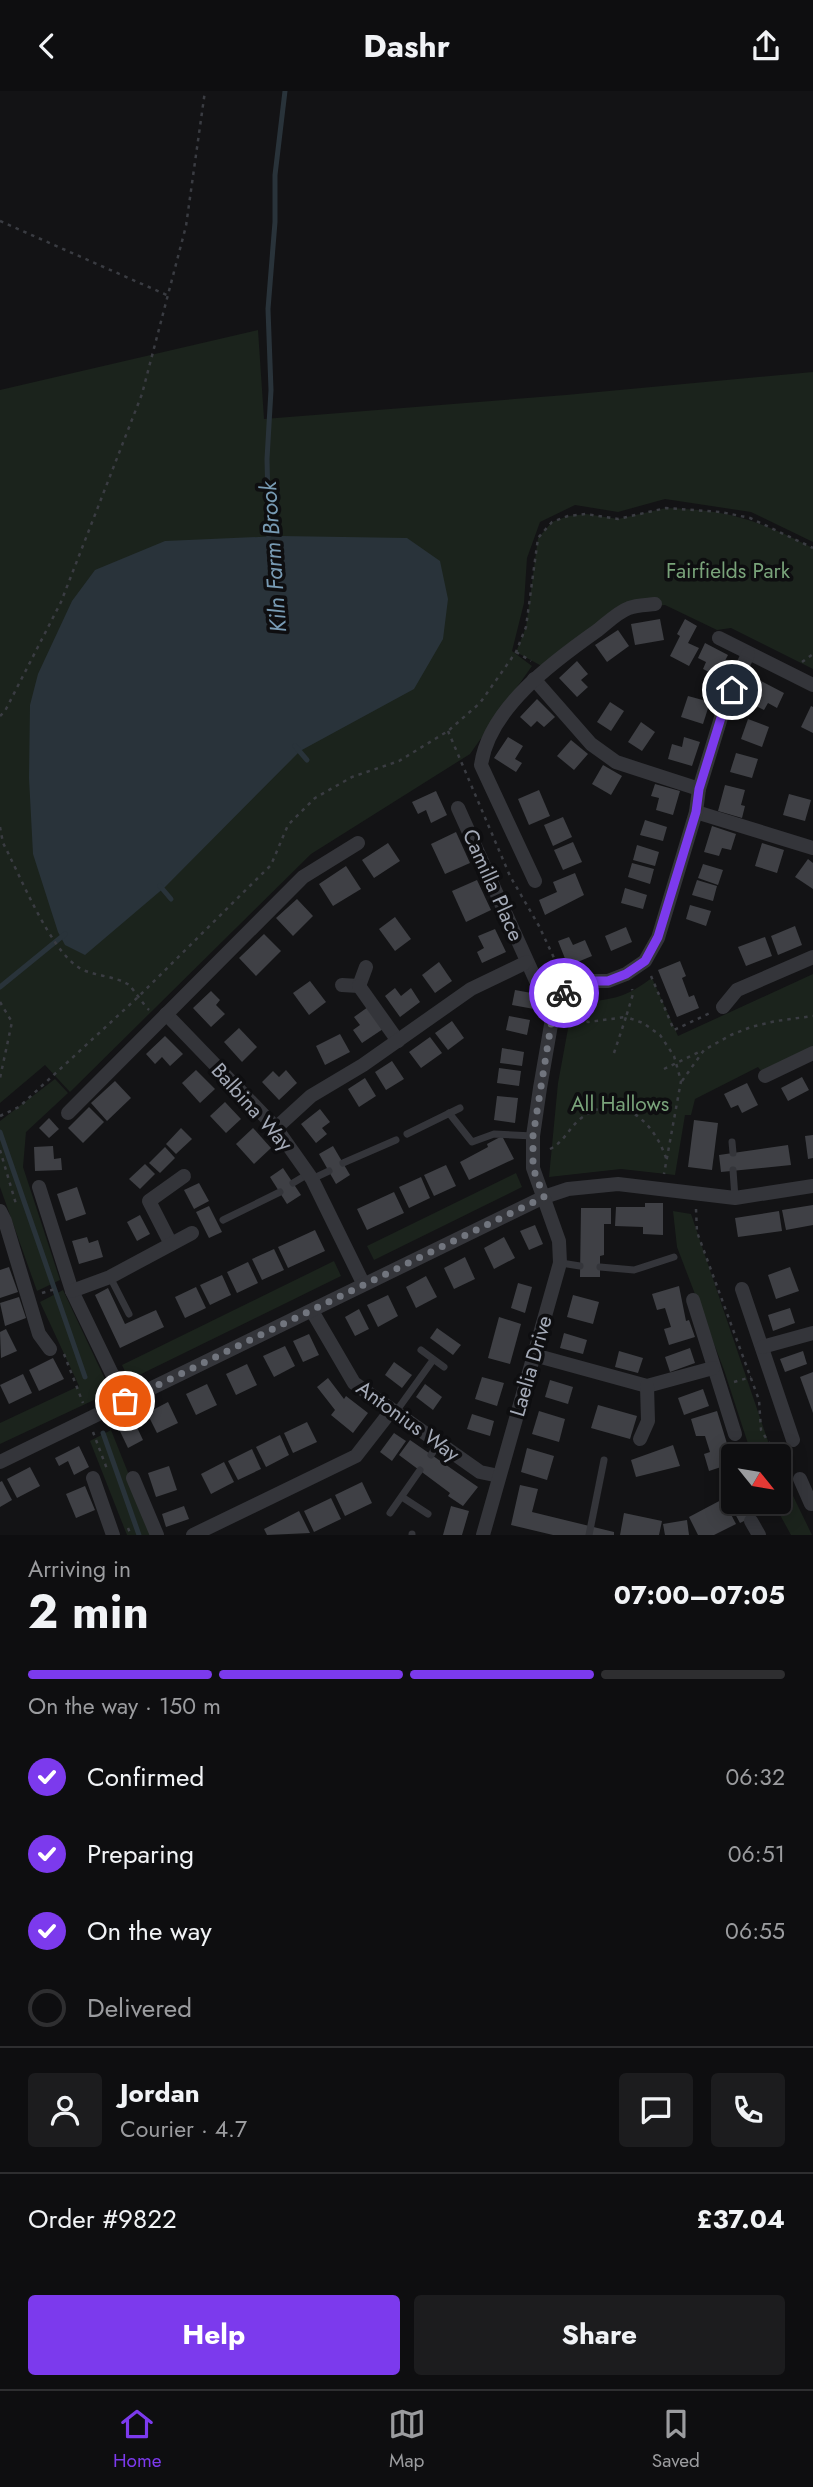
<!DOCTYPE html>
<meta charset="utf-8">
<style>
:root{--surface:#0e0e10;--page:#1c1c1e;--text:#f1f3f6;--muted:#9b9c9f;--line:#2e2e30;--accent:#7c3aed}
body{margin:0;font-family:Jost,sans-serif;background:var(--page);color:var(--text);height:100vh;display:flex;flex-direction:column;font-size:26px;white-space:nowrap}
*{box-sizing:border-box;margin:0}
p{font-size:23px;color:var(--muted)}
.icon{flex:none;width:38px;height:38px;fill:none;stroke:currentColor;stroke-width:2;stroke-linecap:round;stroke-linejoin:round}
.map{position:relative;height:1444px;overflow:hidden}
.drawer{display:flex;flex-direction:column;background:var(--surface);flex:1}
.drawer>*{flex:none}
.needle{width:46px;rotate:120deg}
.tools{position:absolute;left:721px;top:1353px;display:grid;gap:14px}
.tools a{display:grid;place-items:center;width:70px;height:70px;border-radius:7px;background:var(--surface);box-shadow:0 4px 18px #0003,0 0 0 2px var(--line);font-size:35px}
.pin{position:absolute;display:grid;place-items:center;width:60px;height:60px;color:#fff;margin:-30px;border:4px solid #fff;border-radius:50%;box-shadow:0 2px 7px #0007}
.courier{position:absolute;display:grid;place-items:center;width:70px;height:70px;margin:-35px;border:5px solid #7c3aed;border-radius:50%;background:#fff;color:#222;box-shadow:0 2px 9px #0007}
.overview em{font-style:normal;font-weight:700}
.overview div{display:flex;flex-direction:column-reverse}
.overview{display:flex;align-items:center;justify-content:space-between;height:119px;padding:0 28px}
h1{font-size:46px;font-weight:700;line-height:52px}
.bar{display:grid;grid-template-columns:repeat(4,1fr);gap:10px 7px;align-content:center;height:84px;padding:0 28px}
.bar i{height:9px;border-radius:5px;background:var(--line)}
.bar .on{background:var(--accent)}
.bar p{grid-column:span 4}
.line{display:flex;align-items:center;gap:18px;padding:0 28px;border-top:2px solid var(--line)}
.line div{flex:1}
.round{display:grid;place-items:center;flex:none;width:74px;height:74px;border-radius:7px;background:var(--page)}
ol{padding:0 28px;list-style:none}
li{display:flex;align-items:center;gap:21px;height:77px}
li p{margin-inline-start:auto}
li .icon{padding:7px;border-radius:50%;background:var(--accent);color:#fff;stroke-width:4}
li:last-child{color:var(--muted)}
li i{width:38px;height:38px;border:4px solid var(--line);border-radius:50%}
.cta{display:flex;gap:14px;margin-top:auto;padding:14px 28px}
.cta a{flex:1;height:80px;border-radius:7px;background:var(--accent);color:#fff;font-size:28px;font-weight:700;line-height:80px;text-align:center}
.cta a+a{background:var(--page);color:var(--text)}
header{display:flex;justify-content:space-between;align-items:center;height:91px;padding:0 28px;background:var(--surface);font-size:32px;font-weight:700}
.dock{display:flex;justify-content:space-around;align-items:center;height:98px;border-top:2px solid var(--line);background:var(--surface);font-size:19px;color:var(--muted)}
.dock a{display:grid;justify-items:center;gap:4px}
.dock .on{color:var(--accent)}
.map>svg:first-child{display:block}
.green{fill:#1b231c}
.water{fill:#29333a}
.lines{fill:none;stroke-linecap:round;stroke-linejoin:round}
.stream{stroke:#29333a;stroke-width:5}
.building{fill:#3f4045}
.path{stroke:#3a3c42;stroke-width:2.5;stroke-dasharray:3.5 5;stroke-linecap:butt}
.service{stroke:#34353a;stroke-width:7}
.minor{stroke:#34353a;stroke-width:14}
.done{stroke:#71757e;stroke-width:7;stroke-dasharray:0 12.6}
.route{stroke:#7c3aed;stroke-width:9}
.labels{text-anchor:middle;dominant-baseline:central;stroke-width:7;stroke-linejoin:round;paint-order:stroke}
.park-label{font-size:21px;fill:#79a37a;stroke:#0e0e10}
.street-label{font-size:21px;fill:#a4aab7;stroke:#0e0e10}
.water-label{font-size:23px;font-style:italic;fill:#789bb4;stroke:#0e0e10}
</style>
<header><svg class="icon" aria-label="back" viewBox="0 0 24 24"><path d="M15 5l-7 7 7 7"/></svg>Dashr<svg class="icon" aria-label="share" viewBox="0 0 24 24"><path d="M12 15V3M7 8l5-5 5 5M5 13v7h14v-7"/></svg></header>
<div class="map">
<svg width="813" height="1444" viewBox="0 0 813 1444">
<rect width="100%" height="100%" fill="#131315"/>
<g class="green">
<path d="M258,239L264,328L566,304L813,281V451L751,421L665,408L618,421L575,414L540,431L527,467L524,512L512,560L532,575L470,663L311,763L70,1001L45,974L0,1012V299Z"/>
<path d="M666,417C730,419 757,429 813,457V578L731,537L717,539L665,514L628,517L547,578L516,561L526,536L538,447L552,431L568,425L586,423L618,428Z"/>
<path d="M813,883V962L765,985L758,976L695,1008L691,1024H685L675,1084L621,1078L549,1086L558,992L570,927C582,906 603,912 623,904C634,900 643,893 652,887L678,945Z"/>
<path d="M55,988L68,1002L26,1041L23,1076L60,1189L37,1200L0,1096V1030Z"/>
<path d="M516,1082L522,1096L374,1169L367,1155Z"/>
<path d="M673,1120L691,1123L773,1365H752L724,1279L677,1156Z"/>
<path d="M334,1170L341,1185L129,1289L122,1274Z"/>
<path d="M63,1199L111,1301L0,1353V1332L79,1295L40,1211Z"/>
<path d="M111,1339L153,1444H127L90,1350Z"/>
<path d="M779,1376L812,1444H791L773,1411L779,1410Z"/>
</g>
<path class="water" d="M280,445L407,447L440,470L448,508L443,548L414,598L300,660L165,796L85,864L65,854L58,841L33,763L29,687L30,614L38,583L72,510L95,479L165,450Z"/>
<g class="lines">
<g class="stream">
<path d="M269,452L267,368L271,299L268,218L275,131V84L285,0"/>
<path d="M295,655L307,669"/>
<path d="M160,795L171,808"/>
<path d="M0,896L65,843"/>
<path d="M0,1041L85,1286"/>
<path d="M103,1342L139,1444"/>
</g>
</g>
<g class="building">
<path d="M660,528L664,549L635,554L631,533Z"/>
<path d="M685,528L697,535L688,552L699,557L689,575L670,565L680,545L677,543Z"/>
<path d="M618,539L629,555L607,571L595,554Z"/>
<path d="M705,552L728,564L717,585L703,578L706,571L698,567Z"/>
<path d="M577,570L588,583L581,589L588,596L577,606L559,587Z"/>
<path d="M761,590L784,602L777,617L768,612L764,619L750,612Z"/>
<path d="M688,605L710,611L703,633L681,626Z"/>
<path d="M537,608L555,626L544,636L537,630L531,636L520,626Z"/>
<path d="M610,611L624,620L611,640L597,631Z"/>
<path d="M811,615L813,616V642L801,636Z"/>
<path d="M748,628L769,636L762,656L741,648Z"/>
<path d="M641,631L655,641L642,660L628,651Z"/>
<path d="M508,646L523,655L515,668L522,672L516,681L494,667Z"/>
<path d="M684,646L700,651L692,675L668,668L672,653L682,656Z"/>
<path d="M571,649L588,663L574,679L557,665Z"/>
<path d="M736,662L758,668L752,687L730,681Z"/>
<path d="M603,674L622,685L611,704L592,693Z"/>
<path d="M655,693L680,700L673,724L656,719L659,707L651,705Z"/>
<path d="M725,694L745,699L741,714L745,715L742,727L718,720Z"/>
<path d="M539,699L550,725L529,734L518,708Z"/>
<path d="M436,700L447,724L431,732L426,719L418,723L412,711Z"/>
<path d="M789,703L811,709L805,730L783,724Z"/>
<path d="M563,726L572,746L553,755L544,734Z"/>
<path d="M645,729L667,736L663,750L640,744Z"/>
<path d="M712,735L736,743L731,759L722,757L719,765L704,761Z"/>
<path d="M456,741L470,772L445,783L431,753Z"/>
<path d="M573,751L582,771L563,779L554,759Z"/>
<path d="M388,752L400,770L374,787L362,769Z"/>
<path d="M762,752L784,759L777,782L755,775Z"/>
<path d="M637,754L659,761L655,775L633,769Z"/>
<path d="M808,768L813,772V798L795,786Z"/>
<path d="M632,772L654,778L650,793L628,786Z"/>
<path d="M703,773L723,779L718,794L698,787Z"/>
<path d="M346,775L361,798L333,815L319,793Z"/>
<path d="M575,782L584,804L545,824L539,809L557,801L553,791Z"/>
<path d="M477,789L491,819L466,831L452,800Z"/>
<path d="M697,789L717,795L713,810L692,804Z"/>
<path d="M625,797L647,804L643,818L621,812Z"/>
<path d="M297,808L313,825L293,845L276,827Z"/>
<path d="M690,814L711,820L706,835L686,828Z"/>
<path d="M395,826L411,848L395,860L379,838Z"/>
<path d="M795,835L802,854L778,864L771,845Z"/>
<path d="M626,836L632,851L611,860L605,845Z"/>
<path d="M495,838L506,861L482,872L477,861L484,857L478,845Z"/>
<path d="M264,843L281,860L256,885L239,867Z"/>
<path d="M569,846L573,854L585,849L592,865L568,875L558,850Z"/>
<path d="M765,846L772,865L746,875L738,856Z"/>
<path d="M680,870L686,885L682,887L689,906L694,904L699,917L677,926L658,879Z"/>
<path d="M439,871L452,890L435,902L422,884Z"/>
<path d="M310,890L326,911L309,924L293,902Z"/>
<path d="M395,897L401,905L411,897L420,911L400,926L385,905Z"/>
<path d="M515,899L537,903L534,918L512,914Z"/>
<path d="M211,900L220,909L216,914L225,923L211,936L193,917Z"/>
<path d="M368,916L383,938L362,952L353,939L360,934L354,926Z"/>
<path d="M509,925L530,929L527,944L506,939Z"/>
<path d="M452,930L464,947L448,959L435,942Z"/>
<path d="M239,937L257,956L242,971L224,951Z"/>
<path d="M340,943L350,961L325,974L316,955Z"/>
<path d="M165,945L183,963L170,975L162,966L155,973L146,963Z"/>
<path d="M430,946L442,962L421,977L409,961Z"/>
<path d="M502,957L524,961L522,975L500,972Z"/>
<path d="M392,970L404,988L386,999L375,981Z"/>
<path d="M499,977L521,980L519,995L497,992Z"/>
<path d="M196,979L215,998L200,1012L182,992Z"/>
<path d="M286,979L297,992L279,1009L262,991L273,980L279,986Z"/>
<path d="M802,986L809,999L788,1010L781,997Z"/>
<path d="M365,987L376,1005L359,1016L348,998Z"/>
<path d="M115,990L131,1007L107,1030L91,1012Z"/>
<path d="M747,992L758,1014L742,1022L738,1014L731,1017L724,1003Z"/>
<path d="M497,1005L518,1007L515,1032L494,1029Z"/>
<path d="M225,1011L241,1028L226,1042L210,1025Z"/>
<path d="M89,1016L104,1031L83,1052L68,1037Z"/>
<path d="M320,1018L330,1031L322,1037L327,1043L316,1052L301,1033Z"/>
<path d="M49,1027L59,1038L49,1047L39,1037Z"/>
<path d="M694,1029L718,1032L712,1079L688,1076Z"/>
<path d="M181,1037L192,1048L176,1063L166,1053Z"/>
<path d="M253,1037L271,1057L254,1073L236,1053Z"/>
<path d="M813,1044V1067L808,1068L805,1045Z"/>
<path d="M502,1045L514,1068L469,1089L460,1071L488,1056L487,1053Z"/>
<path d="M788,1054L791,1074L721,1081L719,1064Z"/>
<path d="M53,1055L54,1068L61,1067L62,1079L35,1080L34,1056Z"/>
<path d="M333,1055L350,1084L336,1093L319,1063Z"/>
<path d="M165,1056L175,1067L160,1082L149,1072Z"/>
<path d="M145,1073L155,1083L140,1098L129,1088Z"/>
<path d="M446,1074L456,1095L434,1105L424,1084Z"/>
<path d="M283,1077L301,1104L287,1113L270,1086Z"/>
<path d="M421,1086L430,1107L409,1117L399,1096Z"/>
<path d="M199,1092L209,1110L194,1118L184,1099Z"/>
<path d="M77,1096L86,1123L66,1130L57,1103Z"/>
<path d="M394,1101L404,1122L367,1139L357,1118Z"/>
<path d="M645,1112H663V1144L643,1143V1136L615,1135L616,1116H645Z"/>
<path d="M813,1114V1134L786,1139L782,1119Z"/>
<path d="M209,1115L222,1141L209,1147L196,1121Z"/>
<path d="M581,1117H611V1133H604V1164L600,1165V1186H580Z"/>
<path d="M779,1120L782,1140L738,1146L735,1127Z"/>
<path d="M140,1124L150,1143L137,1150L127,1131Z"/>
<path d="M535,1134L543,1153L529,1159L520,1140Z"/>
<path d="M315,1139L325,1160L288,1177L278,1156Z"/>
<path d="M87,1146L89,1152L98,1149L103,1166L79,1173L72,1150Z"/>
<path d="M504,1146L515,1167L494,1178L484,1157Z"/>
<path d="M274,1158L284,1179L262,1189L252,1168Z"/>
<path d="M465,1166L475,1188L454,1198L444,1177Z"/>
<path d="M248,1171L258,1192L237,1202L227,1181Z"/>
<path d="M9,1176L18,1201L0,1207V1179Z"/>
<path d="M790,1176L799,1200L776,1208L768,1184Z"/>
<path d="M222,1184L231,1204L210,1214L200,1194Z"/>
<path d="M426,1185L437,1206L416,1217L406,1196Z"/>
<path d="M518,1192L532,1196L525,1222L511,1217Z"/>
<path d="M679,1195L686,1230L689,1229L695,1246L669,1254L664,1238L671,1236L665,1217L657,1219L652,1203Z"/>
<path d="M196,1196L206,1217L185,1227L175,1206Z"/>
<path d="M108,1197L125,1233L156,1219L164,1236L120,1257L95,1204Z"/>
<path d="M388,1204L398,1225L378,1236L367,1214Z"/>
<path d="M573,1204L599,1211L593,1233L567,1226Z"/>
<path d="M19,1206L26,1227L5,1235L0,1212Z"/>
<path d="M790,1217L795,1232L773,1240L768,1224Z"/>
<path d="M359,1218L369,1238L355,1245L345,1226Z"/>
<path d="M499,1226L521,1233L510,1273L488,1267Z"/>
<path d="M437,1237L461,1254L453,1264L430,1247Z"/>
<path d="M6,1238L17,1260L1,1267L0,1241Z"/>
<path d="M564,1242L587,1249L583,1263L560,1257Z"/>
<path d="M309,1243L319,1264L303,1271L293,1250Z"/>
<path d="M285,1255L295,1275L274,1286L263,1265Z"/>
<path d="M690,1257L695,1272L670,1281L665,1266Z"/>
<path d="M619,1260L643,1267L638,1282L615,1276Z"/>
<path d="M803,1260L807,1273L785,1281L780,1268Z"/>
<path d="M53,1267L64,1288L39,1300L29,1279Z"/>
<path d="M394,1271L412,1284L402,1297L385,1284Z"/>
<path d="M247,1273L257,1294L236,1304L226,1283Z"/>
<path d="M813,1281V1322L800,1286Z"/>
<path d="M23,1283L32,1302L9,1313L0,1294Z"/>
<path d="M482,1286L504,1292L497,1315L475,1308Z"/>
<path d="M328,1287L344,1308L346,1305L368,1322L353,1342L331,1324L335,1319L317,1296Z"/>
<path d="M550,1289L573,1296L568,1313L545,1306Z"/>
<path d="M207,1293L217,1314L196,1324L186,1303Z"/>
<path d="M425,1293L442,1306L433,1319L416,1306Z"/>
<path d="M703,1298L709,1315L684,1324L678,1307Z"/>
<path d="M168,1311L178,1332L157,1342L147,1322Z"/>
<path d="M598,1314L637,1325L630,1348L591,1337Z"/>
<path d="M539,1320L565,1328L559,1351L532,1343Z"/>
<path d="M717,1320L733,1372L709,1380L704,1363L710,1361L705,1345H696L691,1328Z"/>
<path d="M472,1323L494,1330L490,1345L467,1338Z"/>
<path d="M133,1328L143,1349L128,1357L118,1336Z"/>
<path d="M307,1331L317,1351L293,1362L284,1342Z"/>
<path d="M394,1342L406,1350L392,1370L380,1361Z"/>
<path d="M280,1344L289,1364L266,1376L256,1356Z"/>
<path d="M410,1349L478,1396L463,1415L448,1405L450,1402L399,1364Z"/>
<path d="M673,1354L680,1375L636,1386L631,1369Z"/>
<path d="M79,1355L89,1376L74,1384L68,1370L59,1375L55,1367Z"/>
<path d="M527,1357L554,1365L547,1389L521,1381Z"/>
<path d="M252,1358L261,1378L238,1389L228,1370Z"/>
<path d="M224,1371L234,1391L211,1403L201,1383Z"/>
<path d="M169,1375L177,1399L156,1406L148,1382Z"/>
<path d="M30,1376L40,1395L17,1407L7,1388Z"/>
<path d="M2,1390L12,1409L0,1416V1391Z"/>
<path d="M362,1391L372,1412L345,1425L335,1404Z"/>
<path d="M520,1394L538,1398L532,1421L614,1441V1444H553L511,1434Z"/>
<path d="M85,1395L95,1419L76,1427L66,1403Z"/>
<path d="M733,1405V1410H759L764,1420L740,1432L727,1408Z"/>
<path d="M331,1407L341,1428L314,1441L304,1420Z"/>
<path d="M723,1408L736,1433L714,1444H698L689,1426Z"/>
<path d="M184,1415L189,1428L166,1436L162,1423Z"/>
<path d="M451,1415L469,1420L462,1444H443Z"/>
<path d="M299,1420L310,1442L267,1444L264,1438Z"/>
<path d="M624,1422L662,1430L659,1444H620Z"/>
<path d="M687,1429L689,1444H665L663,1433Z"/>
</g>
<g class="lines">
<g class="path">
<path d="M0,130L169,205"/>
<path d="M516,561L531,570"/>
<path d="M802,571L813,563"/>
<path d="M0,625L5,620L61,511L142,303L186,135L205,0"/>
<path d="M448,640L510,785L539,835L562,884"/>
<path d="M0,736L3,752C20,784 49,857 78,876C91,885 117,885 129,894C134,899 143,913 149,919"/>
<path d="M651,885L674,939L710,922"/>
<path d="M0,911L12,931L0,987"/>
<path d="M572,921L588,931L626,926L633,903L632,898"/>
<path d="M614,962L626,926L643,932L660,944L674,965L681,990L664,1083"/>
<path d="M664,978L701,960"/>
<path d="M682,990L704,959L731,944L751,936L776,930L813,925"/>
<path d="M0,1025L19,1016L137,907L271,774L288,734L315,707L352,686L399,670L448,640L480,612L516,561L526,536L538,447L552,431L568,425L586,423L618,428L666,417L721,421L750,427L813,457"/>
<path d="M550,1058C564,1051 569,1037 580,1028C619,998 653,1029 666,1067"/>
<path d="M0,1059L16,1113"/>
<path d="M696,1118L697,1141L759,1309L761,1339L777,1365"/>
<path d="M42,1202L55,1198"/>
<path d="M64,1263L83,1312"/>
<path d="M734,1291L751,1286"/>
<path d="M93,1341L107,1378"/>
<path d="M779,1368L786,1380"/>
<path d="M128,1437L131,1444"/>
</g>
<g class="service">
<path d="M449,1022L472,1051L494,1043L533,1045"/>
<path d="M407,1043L460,1017"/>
<path d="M732,1051L733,1062"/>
<path d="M343,1072L396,1049"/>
<path d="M733,1079L735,1107"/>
<path d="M312,1088L329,1080"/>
<path d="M293,1092L308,1083"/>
<path d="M223,1129L280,1101"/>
<path d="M561,1172L580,1175"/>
<path d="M600,1176L634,1179L674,1166"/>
<path d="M110,1186L129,1223"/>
<path d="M421,1259L444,1276"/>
<path d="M395,1322L433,1269"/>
<path d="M431,1364L438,1353"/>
<path d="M402,1406L428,1423"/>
<path d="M390,1422L420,1379"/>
<path d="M412,1444V1443"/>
<path d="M589,1444L604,1369"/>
</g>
<g class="minor">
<path d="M719,547L813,594"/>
<path d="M534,588L591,653L616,671L699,698"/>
<path d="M458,717L537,892"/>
<path d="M696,721L813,757"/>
<path d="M535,790L481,674C489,617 554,570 598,539C607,532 618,521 629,517C636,514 647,514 655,513"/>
<path d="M342,894L359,895L366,876"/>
<path d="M359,895L398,950"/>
<path d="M723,916L737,899L813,866"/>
<path d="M166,923L276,1037L312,1088L363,1192"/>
<path d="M765,985L813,962"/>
<path d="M68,1022L303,786L358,752"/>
<path d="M276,1037L311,1005L363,974L471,898L527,871"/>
<path d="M39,1096L72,1200L125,1310"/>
<path d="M0,1120L5,1130L39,1243L50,1258"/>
<path d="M171,1153L149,1110L184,1085"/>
<path d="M742,1198L793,1349"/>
<path d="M72,1200L110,1186L192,1142"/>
<path d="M693,1209L735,1343"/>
<path d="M312,1220L354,1292L480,1381L499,1385"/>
<path d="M762,1256L813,1242"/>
<path d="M534,1264L647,1295L713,1277"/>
<path d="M640,1348L648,1330L647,1295"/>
<path d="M0,1371L544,1106L568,1098L618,1093L735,1107L813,1095"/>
<path d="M93,1387L113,1444"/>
<path d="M133,1387L157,1444"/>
<path d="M800,1388L811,1413L813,1412"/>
<path d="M751,1430L759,1444"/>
<path d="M193,1444L356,1365L391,1320"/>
<path d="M483,1444L560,1172L559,1150L533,1077V1045L540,997L552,928L558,910L568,898L586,890H608L626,883L645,870L658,847L696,721L699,698L724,617L748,563"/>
</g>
</g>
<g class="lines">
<path class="done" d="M125,1310L544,1106L533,1077V1045L552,928L558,910L564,902"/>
<path class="route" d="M564,902L568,898L586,890H608L626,883L645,870L658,846L696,721L699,698L724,617L732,599"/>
</g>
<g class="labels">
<g class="park-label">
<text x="728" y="480">Fairfields Park</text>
<text x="620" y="1013">All Hallows</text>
</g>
<g class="street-label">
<text transform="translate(493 794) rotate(66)">Camilla Place</text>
<text transform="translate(252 1016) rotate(48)">Balbina Way</text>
<text transform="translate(531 1275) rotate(-74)">Laelia Drive</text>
<text transform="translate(408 1330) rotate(36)">Antonius Way</text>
</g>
<g class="water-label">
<text transform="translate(273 466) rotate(-94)">Kiln Farm Brook</text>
</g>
</g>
</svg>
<div class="tools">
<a><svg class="needle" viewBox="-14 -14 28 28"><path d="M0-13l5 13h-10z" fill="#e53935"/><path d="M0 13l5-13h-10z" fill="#9b9c9f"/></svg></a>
</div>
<div class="pin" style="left:125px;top:1310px;background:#ea580c"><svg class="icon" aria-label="bag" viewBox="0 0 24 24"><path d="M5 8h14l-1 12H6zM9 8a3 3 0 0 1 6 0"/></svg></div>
<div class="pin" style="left:732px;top:599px;background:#1f2937"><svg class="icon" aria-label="home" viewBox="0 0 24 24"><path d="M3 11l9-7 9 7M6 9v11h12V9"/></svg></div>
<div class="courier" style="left:564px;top:902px"><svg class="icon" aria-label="bike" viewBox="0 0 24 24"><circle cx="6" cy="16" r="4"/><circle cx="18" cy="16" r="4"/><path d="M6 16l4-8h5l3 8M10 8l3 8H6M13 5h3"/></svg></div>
</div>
<section class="drawer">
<div class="overview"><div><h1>2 min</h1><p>Arriving in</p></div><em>07:00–07:05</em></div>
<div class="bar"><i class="on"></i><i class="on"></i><i class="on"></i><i></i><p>On the way · 150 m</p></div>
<ol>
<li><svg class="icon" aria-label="check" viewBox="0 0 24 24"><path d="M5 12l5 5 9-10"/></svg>Confirmed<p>06:32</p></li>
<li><svg class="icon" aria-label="check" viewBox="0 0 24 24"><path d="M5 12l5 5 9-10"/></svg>Preparing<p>06:51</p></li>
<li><svg class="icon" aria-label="check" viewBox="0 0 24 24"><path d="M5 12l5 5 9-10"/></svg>On the way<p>06:55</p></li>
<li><i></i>Delivered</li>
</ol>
<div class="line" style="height:126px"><a class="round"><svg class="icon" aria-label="person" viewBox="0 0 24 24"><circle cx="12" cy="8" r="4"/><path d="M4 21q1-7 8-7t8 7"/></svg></a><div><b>Jordan</b><p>Courier · 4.7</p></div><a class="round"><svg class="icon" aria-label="chat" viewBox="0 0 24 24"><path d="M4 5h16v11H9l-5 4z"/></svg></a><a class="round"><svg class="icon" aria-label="phone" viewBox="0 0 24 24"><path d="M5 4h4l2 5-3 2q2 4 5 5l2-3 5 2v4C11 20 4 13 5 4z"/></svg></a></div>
<div class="line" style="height:91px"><div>Order #9822</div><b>£37.04</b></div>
<div class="cta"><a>Help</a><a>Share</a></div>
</section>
<nav class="dock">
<a class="on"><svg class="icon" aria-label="home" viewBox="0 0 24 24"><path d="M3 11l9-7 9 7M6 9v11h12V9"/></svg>Home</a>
<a><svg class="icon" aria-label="map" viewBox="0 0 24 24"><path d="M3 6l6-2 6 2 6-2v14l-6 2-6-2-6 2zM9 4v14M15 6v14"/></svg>Map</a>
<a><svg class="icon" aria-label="saved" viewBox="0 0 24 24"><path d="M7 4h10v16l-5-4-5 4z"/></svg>Saved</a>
</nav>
